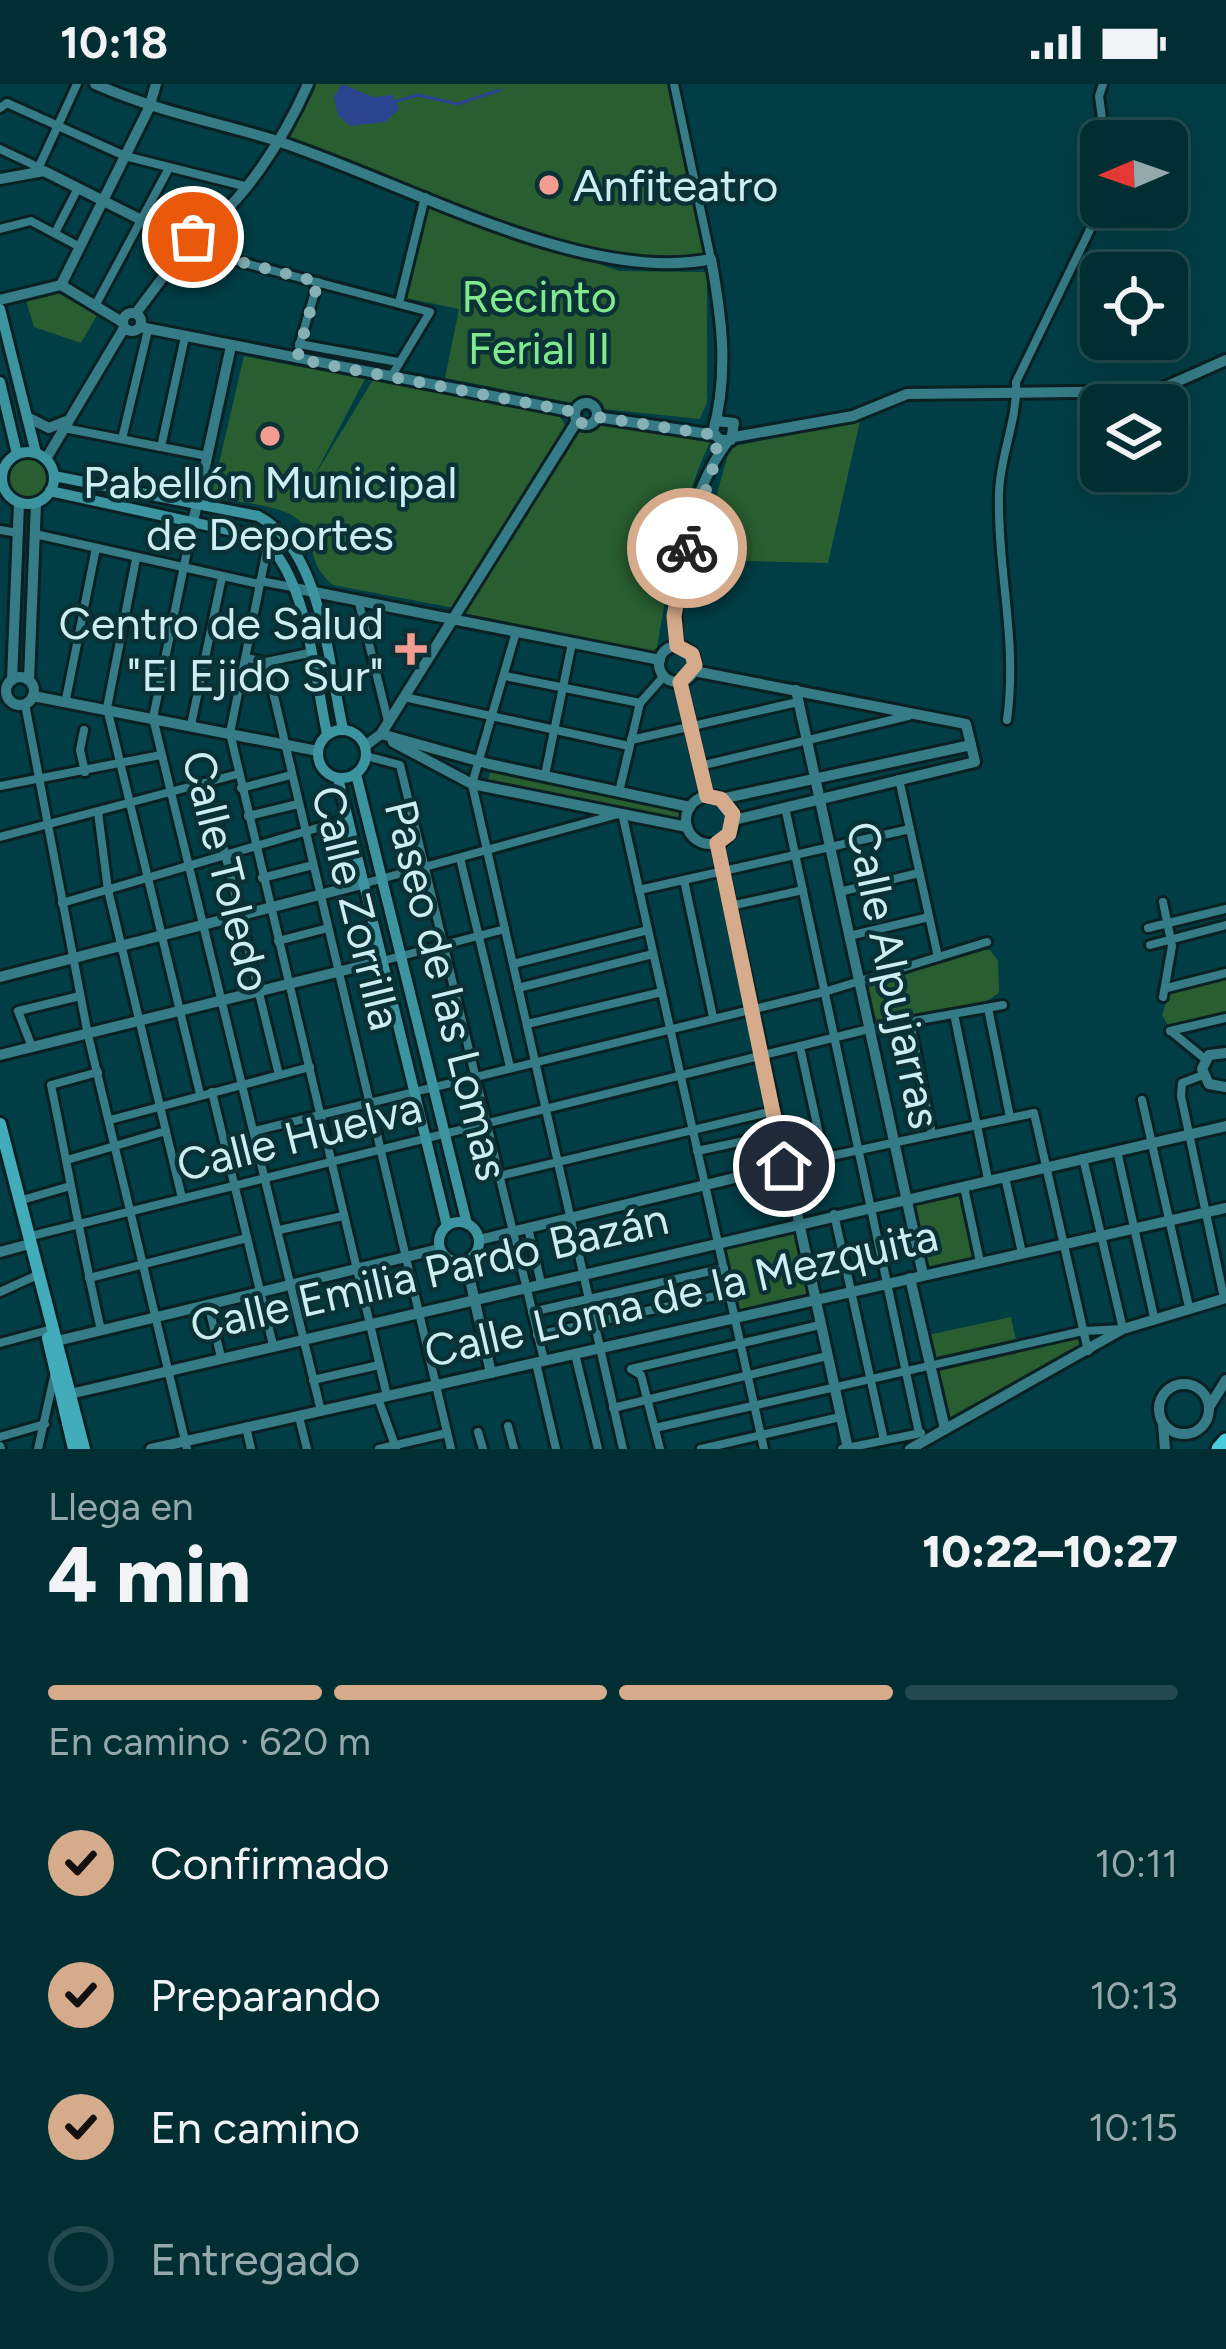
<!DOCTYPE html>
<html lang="es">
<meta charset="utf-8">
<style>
:root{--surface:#002e33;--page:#0e3a3f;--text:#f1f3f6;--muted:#95a8ac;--line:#224a4e;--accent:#d6ab8b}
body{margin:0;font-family:Figtree,sans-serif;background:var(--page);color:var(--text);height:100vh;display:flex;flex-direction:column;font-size:45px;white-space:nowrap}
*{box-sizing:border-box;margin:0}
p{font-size:39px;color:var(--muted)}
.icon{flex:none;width:66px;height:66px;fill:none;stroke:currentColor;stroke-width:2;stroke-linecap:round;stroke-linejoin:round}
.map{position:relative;height:1365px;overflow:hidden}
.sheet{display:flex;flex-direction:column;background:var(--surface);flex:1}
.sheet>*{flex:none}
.needle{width:78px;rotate:268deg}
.tools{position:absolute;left:1080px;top:36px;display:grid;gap:24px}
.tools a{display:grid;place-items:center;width:108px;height:108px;border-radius:18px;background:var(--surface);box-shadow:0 12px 48px #0002,0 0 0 3px var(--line);font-size:60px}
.pin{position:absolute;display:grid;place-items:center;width:102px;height:102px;color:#fff;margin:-51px;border:6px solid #fff;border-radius:50%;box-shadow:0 3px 12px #0007}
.courier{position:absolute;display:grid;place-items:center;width:120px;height:120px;margin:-60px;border:9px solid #d6ab8b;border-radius:50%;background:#fff;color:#222;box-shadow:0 3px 15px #0007}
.head em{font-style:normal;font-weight:800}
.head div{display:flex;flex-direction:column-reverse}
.head{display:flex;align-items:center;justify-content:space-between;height:204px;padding:0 48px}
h1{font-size:78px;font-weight:800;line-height:90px}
.bar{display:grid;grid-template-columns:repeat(4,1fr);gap:18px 12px;align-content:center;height:144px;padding:0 48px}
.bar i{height:15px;border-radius:9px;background:var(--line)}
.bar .on{background:var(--accent)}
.bar p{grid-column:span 4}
ol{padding:0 48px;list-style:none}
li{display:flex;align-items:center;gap:36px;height:132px}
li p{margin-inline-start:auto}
li .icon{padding:12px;border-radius:50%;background:var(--accent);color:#111;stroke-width:4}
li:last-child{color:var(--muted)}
li i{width:66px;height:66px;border:6px solid var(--line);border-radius:50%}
.status{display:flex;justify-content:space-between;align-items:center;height:84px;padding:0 60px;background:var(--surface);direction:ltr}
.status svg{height:33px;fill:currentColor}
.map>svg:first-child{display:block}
.green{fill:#295e31}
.water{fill:#2a4490}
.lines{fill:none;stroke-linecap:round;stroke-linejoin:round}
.stream{stroke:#2a4490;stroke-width:3}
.minor-casing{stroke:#0a2023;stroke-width:14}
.tertiary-casing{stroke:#0a2023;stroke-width:16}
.secondary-casing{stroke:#0a2023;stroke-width:16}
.primary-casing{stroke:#0a2023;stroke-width:18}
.motorway-casing{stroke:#0a2023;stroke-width:21}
.minor{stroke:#367c86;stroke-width:8}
.tertiary{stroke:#367c86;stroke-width:10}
.secondary{stroke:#3c94a0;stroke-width:10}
.primary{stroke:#43acba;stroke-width:12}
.motorway{stroke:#4bccdc;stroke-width:15}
.done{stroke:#85b0b5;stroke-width:12;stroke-dasharray:0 21.6}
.route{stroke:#d6ab8b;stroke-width:15}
.poi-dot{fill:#f59c92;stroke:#0a3136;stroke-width:4.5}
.labels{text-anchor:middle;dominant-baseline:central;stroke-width:9;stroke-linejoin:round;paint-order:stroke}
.poi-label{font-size:45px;fill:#cceef2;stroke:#0a3136;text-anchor:start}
.park-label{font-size:45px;fill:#80e98d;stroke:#0a3136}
.street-label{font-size:45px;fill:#cceef2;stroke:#0a3136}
</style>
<div class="status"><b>10:18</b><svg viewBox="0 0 49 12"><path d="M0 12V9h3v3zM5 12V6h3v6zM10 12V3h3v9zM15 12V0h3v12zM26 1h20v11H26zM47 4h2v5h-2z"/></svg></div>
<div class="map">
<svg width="1226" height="1365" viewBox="0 0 1226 1365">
<rect width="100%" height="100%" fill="#003d44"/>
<g class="green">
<path d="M308,0H669L711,175C601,198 387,97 277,57Z"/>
<path d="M428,119L619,187L707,188V318L700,335L603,325L592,314L573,319L445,294L459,225L406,214Z"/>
<path d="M58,209L97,231L81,259L34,243L26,217Z"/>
<path d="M244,272L365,295L312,396L373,296L559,331L567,344L454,524L333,501C307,479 317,465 304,442C291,420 234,418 211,414Z"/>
<path d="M860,337L828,479L705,476L711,431L730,363Z"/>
<path d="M601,340L712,354C679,422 669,496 656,569L461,532L579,348L591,349Z"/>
<circle cx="28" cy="394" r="23"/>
<path d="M491,684L684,725L681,738L487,700Z"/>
<path d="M978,866H990L998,877L999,909L984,919L871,941L864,901Z"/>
<path d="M1226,894V929L1169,943L1162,931L1170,907Z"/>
<path d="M960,1107L974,1173L926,1186L911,1116Z"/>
<path d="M793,1145L808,1213L739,1227L725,1161Z"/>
<path d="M1011,1233L1016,1256L933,1275L928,1251Z"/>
<path d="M1079,1251L1083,1267L947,1340L932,1283Z"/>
</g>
<path class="water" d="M342,0L373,13L393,11L399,25L385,38L350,42L338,31L334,13Z"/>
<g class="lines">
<path class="stream" d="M394,18L418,11L458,20L500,6"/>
<g class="minor-casing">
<g id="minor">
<path d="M674,0L711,175"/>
<path d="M1103,0L1099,12L1105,57"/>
<path d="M0,24L7,19L125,72L244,102"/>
<path d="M0,65L38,83"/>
<path d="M37,87L77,0"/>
<path d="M0,145L31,137L80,163"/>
<path d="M55,149L78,104"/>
<path d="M199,167L430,228L391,293"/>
<path d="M399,219L425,113"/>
<path d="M95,222L169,84"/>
<path d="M299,260L398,278"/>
<path d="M299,262L318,198"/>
<path d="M64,344L207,372"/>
<path d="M122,355L148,246"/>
<path d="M161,363L185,253"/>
<path d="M193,438L153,634L321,1327"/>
<path d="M0,446L18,449"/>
<path d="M35,450L259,500"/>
<path d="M268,460L230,649L387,1312"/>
<path d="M136,475L107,624L200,1010"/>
<path d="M260,497L292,503"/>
<path d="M359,519L388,637"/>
<path d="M516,548L472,700L623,1365"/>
<path d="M246,574L266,578L309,569"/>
<path d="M266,578L451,1365"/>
<path d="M505,592L640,619"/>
<path d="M404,613L629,662"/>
<path d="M66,615L96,464"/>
<path d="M25,620L88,951L187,1365"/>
<path d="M1007,636C1018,555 997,487 999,409C1000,371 1018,335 1016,298L1101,123"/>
<path d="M191,641L222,493"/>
<path d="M84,646L80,666L85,688"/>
<path d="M631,656L798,618"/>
<path d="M366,672L400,681L544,1276"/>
<path d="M700,682L908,632"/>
<path d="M545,691L572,559"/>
<path d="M899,695L938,873"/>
<path d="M208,700L279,991"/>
<path d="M0,702L161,671"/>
<path d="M241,704L291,691"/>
<path d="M619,708L640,619L664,592"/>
<path d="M785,723L919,1349"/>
<path d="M98,728L108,806L182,1114"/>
<path d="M248,732L298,720"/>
<path d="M0,753L238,690"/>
<path d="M460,774L510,983"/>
<path d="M262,794L313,781"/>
<path d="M684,796L713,933"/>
<path d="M366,799L622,729L764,1365"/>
<path d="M639,806L910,745"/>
<path d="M839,808L919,789"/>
<path d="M62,819L348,735"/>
<path d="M730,822L803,806"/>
<path d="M1148,844L1226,825"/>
<path d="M849,852L929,833"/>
<path d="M278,857L328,844"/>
<path d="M1150,861L1226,841"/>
<path d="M382,877L505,845"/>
<path d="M513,880L648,846"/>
<path d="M518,904L653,870"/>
<path d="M1167,904L1226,889"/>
<path d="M1163,913L1172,862L1163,818"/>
<path d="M988,924L1010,1033"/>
<path d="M954,930L988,1095"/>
<path d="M910,938L932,1050"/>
<path d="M527,940L662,908"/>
<path d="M1170,947L1226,934"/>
<path d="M1172,948L1205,975"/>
<path d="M32,963L18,927L80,912"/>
<path d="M800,963L824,1073"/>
<path d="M98,988L51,1001C68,1083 82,1164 101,1246"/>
<path d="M1203,991L1182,999L1181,1012L1224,1214"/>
<path d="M212,1008L273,1261"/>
<path d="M1142,1016L1189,1223"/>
<path d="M110,1036L310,983"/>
<path d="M254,1047L824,908L987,858"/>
<path d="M697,1067L777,1050"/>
<path d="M1117,1067L1154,1233"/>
<path d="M67,1076L166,1047"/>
<path d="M784,1082L1034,1029L1088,1267"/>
<path d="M499,1092L773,1027"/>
<path d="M1005,1093L1022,1169"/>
<path d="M964,1103L980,1178"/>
<path d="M22,1116L67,1103"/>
<path d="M834,1130L884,1356"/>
<path d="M528,1144L541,1199"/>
<path d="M279,1146L343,1132"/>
<path d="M31,1152L869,945L1003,921"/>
<path d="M89,1194L247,1154"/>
<path d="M0,1208L33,1193"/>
<path d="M208,1220L221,1273"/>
<path d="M532,1228L724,1184"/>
<path d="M537,1251L729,1209"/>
<path d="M0,1259L52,1245"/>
<path d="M575,1270L598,1365"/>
<path d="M536,1279L556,1365"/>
<path d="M313,1296L379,1281"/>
<path d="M378,1314L396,1364"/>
<path d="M613,1324L827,1272"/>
<path d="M299,1333L307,1365"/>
<path d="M508,1342L514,1365"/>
<path d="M246,1343L251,1365"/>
<path d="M655,1344L1083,1247L1123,1245L1083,1074"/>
<path d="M478,1348L483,1365"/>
<path d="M0,1353L45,1340"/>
<path d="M0,1362L1,1365"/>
<path d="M38,1365L55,1288"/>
<path d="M379,1365L447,1349"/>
<path d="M660,1365L641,1291L631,1285L820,1241"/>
<path d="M701,1365L840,1333"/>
<path d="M842,1365L921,1349"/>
</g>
</g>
<g class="tertiary-casing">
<g id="tertiary">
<path d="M95,0C153,26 211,37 271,55C396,94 583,202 711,175C722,235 729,290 713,348L720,356H731L734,339L717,337"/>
<path d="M0,95L44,87L185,158"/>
<circle cx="193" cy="161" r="8"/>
<path d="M193,153C243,122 285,52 308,0"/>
<path d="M61,201L149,24L156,0"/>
<path d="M0,216L61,201L122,238"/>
<circle cx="132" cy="238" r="9"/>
<path d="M136,229L185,164"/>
<path d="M140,243L575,328"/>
<circle cx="586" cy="330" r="11"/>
<path d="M27,333L49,344L66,337"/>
<path d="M597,333L715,351"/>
<path d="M734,353L853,332L907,310L1156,307L1226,276"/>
<path d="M46,375L124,244"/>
<path d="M0,402L2,400"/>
<path d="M193,438L231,262"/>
<path d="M294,504L660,576"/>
<path d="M677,562C671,498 689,409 728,357"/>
<circle cx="677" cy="580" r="18"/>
<path d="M694,587L966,640L975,678L734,736"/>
<circle cx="20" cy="607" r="14"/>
<path d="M12,596L19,419"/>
<path d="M29,596L36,419"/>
<path d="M680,597L707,712"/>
<path d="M796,606L923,1191"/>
<path d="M33,612L318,667"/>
<path d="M381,650L489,680L690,723"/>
<path d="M393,658L472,700L687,743"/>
<path d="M365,662L381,650L577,337"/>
<circle cx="710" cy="736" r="24"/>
<path d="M721,715L971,661"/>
<path d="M717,759L848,1365"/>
<path d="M0,893L366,799"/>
<path d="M1226,969L1209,971L1202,985L1209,1000L1226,1003"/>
<path d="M0,971L382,877"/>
<path d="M479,1156L784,1082"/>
<path d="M0,1168L26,1161"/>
<path d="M466,1178L491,1289"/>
<path d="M910,1194L945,1345"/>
<path d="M57,1257L439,1165"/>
<circle cx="1184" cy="1325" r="25"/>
<path d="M70,1310L1226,1042"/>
<path d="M1211,1320L1226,1296"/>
<path d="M1163,1340L1165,1365"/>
<path d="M151,1365L1226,1124"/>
<path d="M910,1365L1123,1245L1226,1214"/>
</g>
</g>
<g class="secondary-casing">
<g id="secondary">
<path d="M0,225L36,369"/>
<path d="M0,298L17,370"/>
<circle cx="28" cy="394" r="26"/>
<path d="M54,392L258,432C322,465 328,580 343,645"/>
<path d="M50,407L256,452C306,479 315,595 327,650"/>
<circle cx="342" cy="670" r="24"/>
<path d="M356,690L467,1140"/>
<path d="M338,694L447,1142"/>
<circle cx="459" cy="1158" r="20"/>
</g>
</g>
<g class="primary-casing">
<g id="primary">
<path d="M0,1040L84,1365"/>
<path d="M48,1254L74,1365"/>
</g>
</g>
<g class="motorway-casing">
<path id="motorway" d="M1219,1365L1226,1357"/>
</g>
<use href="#minor" class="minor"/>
<use href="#tertiary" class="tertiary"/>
<use href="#secondary" class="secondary"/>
<use href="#primary" class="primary"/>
<use href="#motorway" class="motorway"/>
</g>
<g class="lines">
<path class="done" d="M193,153L201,159L199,167L318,198L297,275L575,328L577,337L586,341L597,333L715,351L717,372L687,464"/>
<path class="route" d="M687,464L674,532L677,562L692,570L695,581L680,598L707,712L721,715L733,730L729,750L717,759L784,1082"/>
</g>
<g class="poi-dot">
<circle cx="549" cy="101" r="12"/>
<circle cx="270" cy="352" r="12"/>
<path d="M405 547h12v12h12v12h-12v12h-12v-12h-12v-12h12z"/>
</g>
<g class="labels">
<g class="poi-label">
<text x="573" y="101">Anfiteatro</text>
<text x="270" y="398" text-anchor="middle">Pabellón Municipal<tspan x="270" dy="52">de Deportes</tspan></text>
<text x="384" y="539" text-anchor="end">Centro de Salud<tspan x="384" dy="52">"El Ejido Sur"</tspan></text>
</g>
<g class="park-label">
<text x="539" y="212">Recinto<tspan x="539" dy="52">Ferial II</tspan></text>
</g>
<g class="street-label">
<text transform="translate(227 787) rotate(76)">Calle Toledo</text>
<text transform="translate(357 824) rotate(76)">Calle Zorrilla</text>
<text transform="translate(894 891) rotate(78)">Calle Alpujarras</text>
<text transform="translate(447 906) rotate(76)">Paseo de las Lomas</text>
<text transform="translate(299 1052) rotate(-14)">Calle Huelva</text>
<text transform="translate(429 1188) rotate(-13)">Calle Emilia Pardo Bazán</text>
<text transform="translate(681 1209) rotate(-13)">Calle Loma de la Mezquita</text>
</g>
</g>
</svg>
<div class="tools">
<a><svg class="needle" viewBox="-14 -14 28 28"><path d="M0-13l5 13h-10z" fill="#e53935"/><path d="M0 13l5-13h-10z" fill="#95a8ac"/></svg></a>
<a><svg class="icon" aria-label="locate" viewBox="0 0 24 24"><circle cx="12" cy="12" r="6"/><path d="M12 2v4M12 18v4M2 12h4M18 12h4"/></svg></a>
<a><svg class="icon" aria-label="layers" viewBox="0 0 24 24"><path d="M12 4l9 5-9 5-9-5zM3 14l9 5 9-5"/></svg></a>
</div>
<div class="pin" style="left:193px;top:153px;background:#ea580c"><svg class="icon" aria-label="bag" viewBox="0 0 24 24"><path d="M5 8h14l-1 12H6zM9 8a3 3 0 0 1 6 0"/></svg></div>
<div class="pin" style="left:784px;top:1082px;background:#1f2937"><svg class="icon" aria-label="home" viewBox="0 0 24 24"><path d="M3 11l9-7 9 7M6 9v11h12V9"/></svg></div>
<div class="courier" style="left:687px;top:464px"><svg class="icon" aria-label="bike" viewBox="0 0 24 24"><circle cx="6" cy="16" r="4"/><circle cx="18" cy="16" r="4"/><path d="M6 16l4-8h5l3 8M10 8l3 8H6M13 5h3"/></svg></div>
</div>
<section class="sheet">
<div class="head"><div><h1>4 min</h1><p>Llega en</p></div><em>10:22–10:27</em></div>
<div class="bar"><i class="on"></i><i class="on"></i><i class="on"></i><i></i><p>En camino · 620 m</p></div>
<ol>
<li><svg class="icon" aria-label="check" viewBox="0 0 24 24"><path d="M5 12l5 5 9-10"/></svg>Confirmado<p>10:11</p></li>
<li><svg class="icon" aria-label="check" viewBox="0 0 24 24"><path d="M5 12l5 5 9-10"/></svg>Preparando<p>10:13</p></li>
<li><svg class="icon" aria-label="check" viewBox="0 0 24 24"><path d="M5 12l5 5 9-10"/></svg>En camino<p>10:15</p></li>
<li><i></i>Entregado</li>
</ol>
</section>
